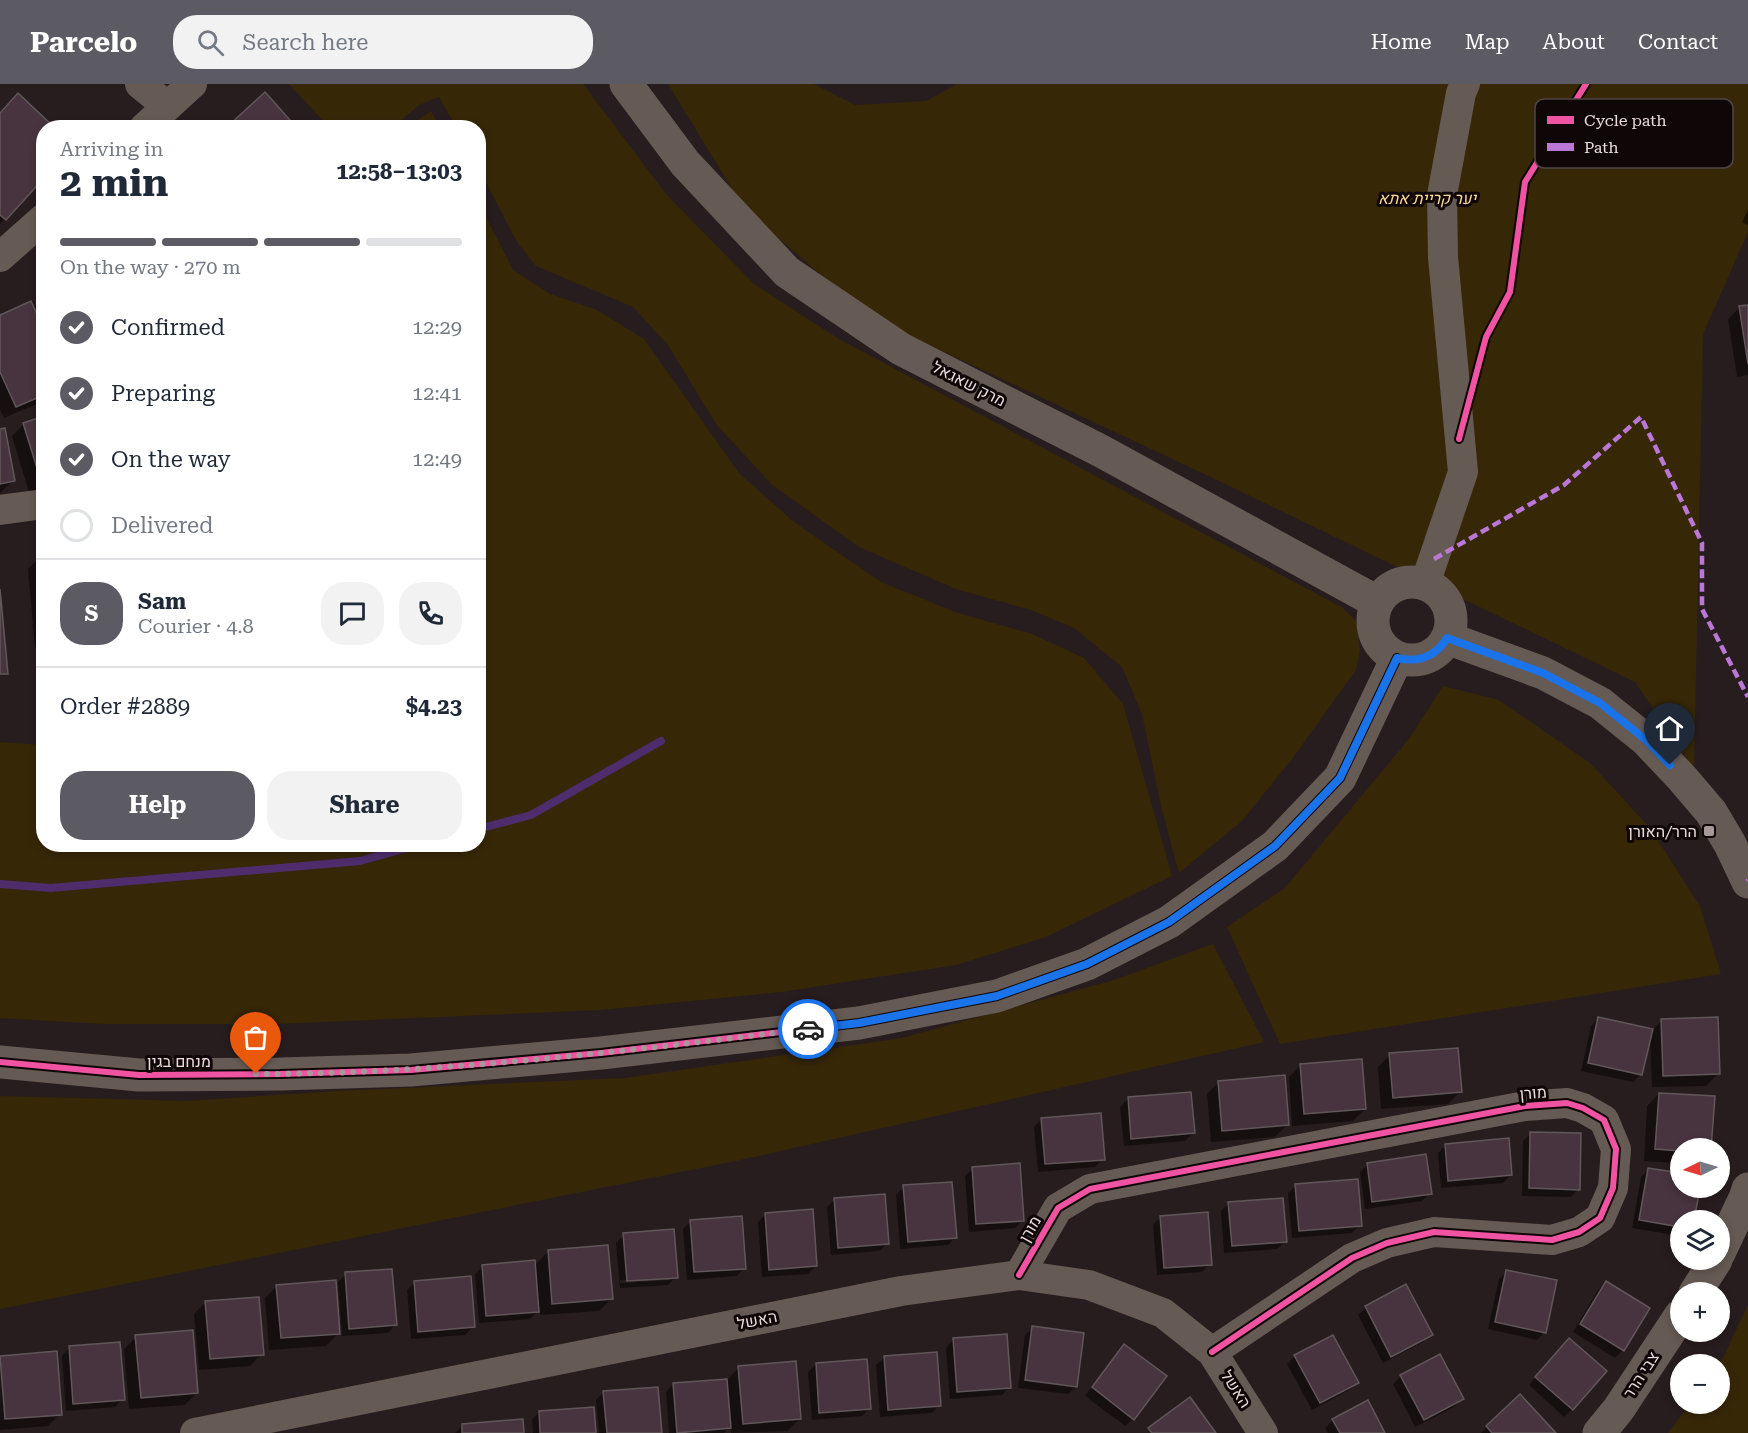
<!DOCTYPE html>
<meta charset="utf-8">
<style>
:root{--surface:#fff;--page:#f2f2f3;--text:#1f2937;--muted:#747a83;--line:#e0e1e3;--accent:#5c5b64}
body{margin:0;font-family:"Roboto Serif",Heebo,serif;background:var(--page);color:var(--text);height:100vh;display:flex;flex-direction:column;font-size:22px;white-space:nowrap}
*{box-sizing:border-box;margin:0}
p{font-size:20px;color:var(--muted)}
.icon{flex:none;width:33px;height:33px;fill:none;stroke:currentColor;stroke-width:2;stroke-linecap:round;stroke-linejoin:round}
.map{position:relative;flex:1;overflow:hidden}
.sheet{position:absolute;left:36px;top:36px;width:450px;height:732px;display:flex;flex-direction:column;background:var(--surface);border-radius:24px;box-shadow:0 3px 9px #0003}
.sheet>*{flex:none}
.needle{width:39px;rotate:265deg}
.tools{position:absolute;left:1670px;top:1054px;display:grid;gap:12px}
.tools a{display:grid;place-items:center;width:60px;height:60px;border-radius:50%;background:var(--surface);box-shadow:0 3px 9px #0003;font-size:30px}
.pin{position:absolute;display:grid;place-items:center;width:51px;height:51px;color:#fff;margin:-62px -26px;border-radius:50% 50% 50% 0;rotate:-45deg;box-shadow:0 0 6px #0007}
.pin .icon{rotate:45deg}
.courier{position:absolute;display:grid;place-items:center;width:60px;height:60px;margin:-30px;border:4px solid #1a73e8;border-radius:50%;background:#fff;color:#222;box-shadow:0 2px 8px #0007}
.headline em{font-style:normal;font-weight:700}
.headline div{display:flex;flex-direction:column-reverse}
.headline{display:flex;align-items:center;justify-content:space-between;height:102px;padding:0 24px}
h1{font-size:39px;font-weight:700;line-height:45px}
.bar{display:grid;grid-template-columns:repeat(4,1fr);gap:9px 6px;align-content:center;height:72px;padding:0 24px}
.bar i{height:8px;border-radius:4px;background:var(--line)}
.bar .active{background:var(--accent)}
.bar p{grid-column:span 4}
.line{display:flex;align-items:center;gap:15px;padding:0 24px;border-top:2px solid var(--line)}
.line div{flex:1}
.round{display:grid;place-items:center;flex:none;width:63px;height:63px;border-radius:24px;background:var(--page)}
ol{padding:0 24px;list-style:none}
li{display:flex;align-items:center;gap:18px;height:66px}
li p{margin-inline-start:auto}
li .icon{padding:6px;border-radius:50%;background:var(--accent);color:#fff;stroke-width:4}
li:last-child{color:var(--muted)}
li i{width:33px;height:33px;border:3px solid var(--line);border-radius:50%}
.cta{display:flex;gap:12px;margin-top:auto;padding:12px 24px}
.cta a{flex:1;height:69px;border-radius:24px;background:var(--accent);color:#fff;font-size:24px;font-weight:700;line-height:69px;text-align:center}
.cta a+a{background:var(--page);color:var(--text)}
header{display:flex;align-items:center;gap:36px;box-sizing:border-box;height:84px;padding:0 30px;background:var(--accent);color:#fff}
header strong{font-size:28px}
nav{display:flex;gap:33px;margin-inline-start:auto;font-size:21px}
.search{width:420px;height:54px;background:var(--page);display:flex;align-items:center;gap:15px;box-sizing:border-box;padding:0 21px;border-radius:24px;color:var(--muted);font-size:22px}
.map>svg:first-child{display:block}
.green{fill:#362707}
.shadow{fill:#0007;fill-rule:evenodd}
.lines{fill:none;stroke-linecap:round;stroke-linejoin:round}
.stream{stroke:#4f2c6c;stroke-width:8}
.building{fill:#47343e;stroke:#61575a;stroke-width:1.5}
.minor{stroke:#665a54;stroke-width:30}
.tertiary{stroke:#665a54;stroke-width:33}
.quiet{stroke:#ba77d6;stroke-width:4.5;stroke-dasharray:9 4.5;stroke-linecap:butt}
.cycleway-casing{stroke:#0f0607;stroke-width:10}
.cycleway{stroke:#f153a3;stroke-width:6}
.done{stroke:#a7989a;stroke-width:6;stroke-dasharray:0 10.8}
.route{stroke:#1a73e8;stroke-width:8}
.poi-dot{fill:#a7989a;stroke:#0f0607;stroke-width:2}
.labels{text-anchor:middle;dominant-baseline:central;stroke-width:6;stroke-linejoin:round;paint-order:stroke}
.park-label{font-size:16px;font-style:italic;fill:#fbda99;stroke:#0f0607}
.street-label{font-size:16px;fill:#ebdbdc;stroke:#0f0607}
.poi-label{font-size:16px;fill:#ebdbdc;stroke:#0f0607;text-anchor:end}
.key{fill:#0f0607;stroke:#514647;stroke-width:1.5}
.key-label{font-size:16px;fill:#ebdbdc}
</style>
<header>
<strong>Parcelo</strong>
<div class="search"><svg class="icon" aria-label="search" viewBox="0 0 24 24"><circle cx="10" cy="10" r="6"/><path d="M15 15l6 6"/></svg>Search here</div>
<nav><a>Home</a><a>Map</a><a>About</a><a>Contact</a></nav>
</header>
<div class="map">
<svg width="1748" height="1349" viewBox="0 0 1748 1349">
<rect width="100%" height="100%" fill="#281d1e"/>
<g class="green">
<path d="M289,0H583L666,110L754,200L839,255L1343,524L1356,537L1360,566L1356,586L1292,675L1242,737L1179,789L1162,726L1142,630L1122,583L1074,544L1031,526L956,505L859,463L771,400L716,340L668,261L633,223L536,182L517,158L479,85L478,44L456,43L439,13L419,21L394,43H329Z"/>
<path d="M668,0H814L855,21L926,17L957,0H1748V148L1703,250L1694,685L1635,598L1217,396L872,234L745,126Z"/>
<path d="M431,27L440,43H408Z"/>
<path d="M479,119L513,186L550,210L597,226L644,255L739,389L794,438L881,498L958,529L1032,550L1084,574L1123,620L1172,792L1046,853L956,881L781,908L601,926L277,940H104L0,934V658L43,661L44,760H478Z"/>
<path d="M1443,602L1499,616L1590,679L1650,744L1700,822L1721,890L1280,960L1227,843L1285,804L1409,655Z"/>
<path d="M1213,860L1264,958L736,1077L0,1225V1012L187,1017L338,1007L625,994L902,954L1114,896Z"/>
<path d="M1748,1221V1349H1668L1690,1320H1719L1718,1281L1724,1272Z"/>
</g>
<g class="shadow">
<path d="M0,30L44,44V92L0,140Z"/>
<path d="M1748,125V141L1742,138Z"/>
<path d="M44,214V242L35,223Z"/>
<path d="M1748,222V291L1737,293L1728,235L1740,223Z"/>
<path d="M0,233L44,250V317L4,334L0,326Z"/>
<path d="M44,334V403L29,408L12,352L24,340Z"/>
<path d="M0,347L13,397L0,409Z"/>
<path d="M40,473H44V563L35,564L28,485Z"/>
<path d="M44,581V631L39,586Z"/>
<path d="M1599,934L1652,946L1662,937L1718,990L1706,1002L1652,1003L1650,954L1641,990L1633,998L1581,987L1591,942Z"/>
<path d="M1390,971L1460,1008L1448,1020L1381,1025L1378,983Z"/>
<path d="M1301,981L1365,1025L1353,1037L1292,1042L1289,993Z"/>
<path d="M1219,998L1287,1041L1275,1053L1211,1058L1207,1010Z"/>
<path d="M1659,1010L1710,1065H1680V1079L1644,1077L1647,1022Z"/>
<path d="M1128,1015L1193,1049L1185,1057L1124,1062L1120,1023Z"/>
<path d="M1042,1035L1103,1075L1095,1083L1038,1088L1034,1043Z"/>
<path d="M1531,1049L1578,1105L1571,1113L1522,1112L1523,1057Z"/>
<path d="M1446,1061L1511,1091L1503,1099L1441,1104L1438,1069Z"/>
<path d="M1368,1080L1430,1109L1422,1117L1365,1125L1360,1088Z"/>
<path d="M973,1085L1023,1136L1015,1144L969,1148L965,1092Z"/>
<path d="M1649,1085L1680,1091V1104H1698L1693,1137H1680V1152L1632,1144L1641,1093Z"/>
<path d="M1296,1102L1360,1141L1352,1149L1292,1154L1288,1109Z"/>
<path d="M904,1103L955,1154L948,1161L900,1165L896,1111Z"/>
<path d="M835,1115L887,1160L879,1167L831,1171L827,1123Z"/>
<path d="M1229,1119L1285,1158L1277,1165L1224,1169L1221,1127Z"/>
<path d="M766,1130L816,1182L808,1190L762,1193L758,1138Z"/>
<path d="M1161,1133L1210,1180L1202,1188L1157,1191L1153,1141Z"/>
<path d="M691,1137L744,1184L737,1192L687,1196L683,1145Z"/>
<path d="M624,1151L676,1193L668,1201L620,1204L616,1159ZM670,1193V1196L620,1199V1196Z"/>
<path d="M548,1168L611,1215L599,1227L540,1231V1225L530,1235L479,1239L475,1190L483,1182H534Z"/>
<path d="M1507,1187L1545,1248L1537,1256L1488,1245L1499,1195Z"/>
<path d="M346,1190L395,1241L388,1249L342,1252L338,1198Z"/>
<path d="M415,1198L473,1243L465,1251L411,1255L407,1206Z"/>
<path d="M1606,1198L1648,1224L1623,1266L1615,1274L1573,1248L1598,1206Z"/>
<path d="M277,1202L338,1250L326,1262L269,1266L265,1214Z"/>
<path d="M1406,1202L1431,1250L1423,1258L1383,1279L1358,1231L1366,1224Z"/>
<path d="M206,1218L262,1270L250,1282L199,1286L194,1230Z"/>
<path d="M1033,1244L1076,1303L1068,1310L1018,1304L1025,1251Z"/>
<path d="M136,1253L197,1308L185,1321L129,1325L124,1265Z"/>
<path d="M953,1256L1010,1303L1002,1311L950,1315L946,1264Z"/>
<path d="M1124,1262L1133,1335L1125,1342L1085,1312L1117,1270Z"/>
<path d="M69,1264L123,1315L115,1323L66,1327L62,1272Z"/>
<path d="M1561,1264L1572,1325L1564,1333L1529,1301Z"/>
<path d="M1295,1272L1357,1298L1349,1306L1312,1326L1287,1280Z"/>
<path d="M1439,1272L1462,1315L1454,1323L1415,1343L1393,1300L1401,1292Z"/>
<path d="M1,1273L60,1330L48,1342L0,1346Z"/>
<path d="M884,1274L939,1321L932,1329L880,1333L876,1281Z"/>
<path d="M816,1280L870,1324L862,1332L812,1336L808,1288Z"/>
<path d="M739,1283L800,1335L787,1347L731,1349V1342L724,1349H669L666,1308L673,1300L727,1296Z"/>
<path d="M604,1308L660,1349H599L596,1316Z"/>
<path d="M1520,1312L1554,1349H1481L1487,1343Z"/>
<path d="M539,1328L594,1349H533L532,1336Z"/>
<path d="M1333,1336L1383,1349H1328L1325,1344Z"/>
<path d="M462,1342L523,1349H455Z"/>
</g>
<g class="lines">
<g class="stream">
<path d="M478,745L531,731L661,657"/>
<path d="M0,800L51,804L360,777L421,760"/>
</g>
</g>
<g class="building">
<path d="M265,8L297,44H226Z"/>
<path d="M18,9L55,44H44V94L6,136L0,131V29Z"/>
<path d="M31,217L44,246V311L16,323L0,288V231Z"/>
<path d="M1748,221V280L1739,222Z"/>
<path d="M44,332V396L41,397L23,339Z"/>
<path d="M5,344L15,397L0,400V345Z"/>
<path d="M44,471V518L39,472Z"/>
<path d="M0,505L8,590H0Z"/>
<path d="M1598,933L1653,945L1642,991L1588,979Z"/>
<path d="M1718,933L1720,990L1663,992L1661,935Z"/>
<path d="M1458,964L1462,1008L1393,1014L1389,969Z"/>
<path d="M1362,975L1366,1025L1304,1030L1300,980Z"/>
<path d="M1285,991L1289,1041L1222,1047L1218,997Z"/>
<path d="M1191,1008L1195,1049L1131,1055L1128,1013Z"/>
<path d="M1659,1009L1715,1012L1711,1065H1680V1067L1655,1065Z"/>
<path d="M1101,1029L1105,1076L1045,1080L1041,1034Z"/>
<path d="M1530,1048L1581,1049L1580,1106L1529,1104Z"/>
<path d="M1509,1054L1512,1091L1448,1097L1445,1060Z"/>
<path d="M1426,1070L1432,1110L1372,1118L1367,1079Z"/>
<path d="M1020,1079L1024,1137L976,1140L972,1083Z"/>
<path d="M1648,1084L1680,1089V1104H1700L1694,1137H1680V1143L1639,1136Z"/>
<path d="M1358,1095L1362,1142L1299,1147L1295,1100Z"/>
<path d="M952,1098L957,1154L908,1158L903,1101Z"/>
<path d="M885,1110L889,1160L838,1164L834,1114Z"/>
<path d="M1283,1114L1287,1158L1232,1162L1228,1118Z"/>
<path d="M813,1125L817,1182L769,1186L765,1129Z"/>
<path d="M1208,1128L1212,1181L1164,1184L1160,1132Z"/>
<path d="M742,1132L746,1185L694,1188L690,1136Z"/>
<path d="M674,1145L678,1194L627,1197L623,1149Z"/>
<path d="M608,1161L613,1215L552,1220L548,1166Z"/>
<path d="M535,1176L539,1228L486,1232L482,1181Z"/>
<path d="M392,1185L397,1241L349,1245L345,1188Z"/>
<path d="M1506,1186L1557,1196L1546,1249L1495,1238Z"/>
<path d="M471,1192L475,1243L418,1248L414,1197Z"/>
<path d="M336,1196L340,1250L281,1254L276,1201Z"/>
<path d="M1606,1197L1650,1224L1624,1267L1580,1240Z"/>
<path d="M1406,1200L1433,1251L1391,1273L1365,1222Z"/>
<path d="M259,1213L264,1271L210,1275L205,1217Z"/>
<path d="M1032,1242L1084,1249L1077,1303L1025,1296Z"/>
<path d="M193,1246L198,1309L141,1314L135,1251Z"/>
<path d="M1007,1250L1011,1304L957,1308L953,1254Z"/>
<path d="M1333,1251L1359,1299L1320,1319L1294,1271Z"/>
<path d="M1569,1254L1607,1287L1573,1326L1535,1293Z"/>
<path d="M120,1258L125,1316L73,1320L69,1262Z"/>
<path d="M1124,1260L1167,1292L1134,1336L1092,1303Z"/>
<path d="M57,1267L62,1331L5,1335L0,1272Z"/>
<path d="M937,1268L941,1322L888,1326L884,1272Z"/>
<path d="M1440,1270L1464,1315L1424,1336L1400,1291Z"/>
<path d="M867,1275L871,1325L819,1329L816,1279Z"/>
<path d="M796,1277L801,1335L743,1340L738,1282Z"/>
<path d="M727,1295L731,1344L677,1349L673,1299Z"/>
<path d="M658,1303L662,1349H607L603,1307Z"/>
<path d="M1520,1310L1556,1349H1492L1486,1342Z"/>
<path d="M1190,1313L1216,1349H1152L1148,1344Z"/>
<path d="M1368,1316L1385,1349H1340L1332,1335Z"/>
<path d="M594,1323L596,1349H540L539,1327Z"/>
<path d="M523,1335L524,1349H462V1340Z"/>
</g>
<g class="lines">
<g class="minor">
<path d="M140,0L167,22"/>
<path d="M144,44L192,0"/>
<path d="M0,173L44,134"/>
<path d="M0,426L44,420"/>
<path d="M1425,500L1463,388L1443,173L1442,111L1461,9L1465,0"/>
<path d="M1019,1191L1058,1124L1090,1105L1525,1022L1567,1019L1583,1024L1604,1036L1616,1065L1613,1104L1600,1134L1579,1148L1552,1156L1434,1148L1387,1159L1352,1174L1212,1268"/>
<path d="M195,1349L901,1207L1019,1191L1089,1201L1163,1229L1212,1268L1263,1349"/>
</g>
<g class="tertiary">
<path d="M626,0L685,79L787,188L901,265L1101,367L1377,518"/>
<circle cx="1412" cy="537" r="39"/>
<path d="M1447,554L1543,589L1600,619L1646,656L1682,694L1711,728L1730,760L1748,798"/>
<path d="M0,978L139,991L280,990L411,986L601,969L859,939L997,912L1087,880L1169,838L1275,762L1340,694L1397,574"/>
<path d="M1719,1169L1745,1114L1748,1105"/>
<path d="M1695,1209L1716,1176"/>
<path d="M1599,1349L1618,1326L1680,1232"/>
</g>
<g class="quiet">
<path d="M1434,475L1564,401L1641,333L1702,459V525L1748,613"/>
<path d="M1747,797L1748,796"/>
</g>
<g class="cycleway-casing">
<g id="cycleway">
<path d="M1459,355L1486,253L1510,208L1525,98L1586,0"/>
<path d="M0,978L139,991L280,990L411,986L601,969L859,939L997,912L1087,880L1169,838L1275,762L1340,694L1397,574"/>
<path d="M1019,1191L1058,1124L1090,1105L1525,1022L1567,1019L1583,1024L1604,1036L1616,1065L1613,1104L1600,1134L1579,1148L1552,1156L1434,1148L1387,1159L1352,1174L1212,1268"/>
</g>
</g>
<use href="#cycleway" class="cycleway"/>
</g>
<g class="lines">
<path class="done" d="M256,990C441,990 625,967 808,945"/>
<path class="route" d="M808,945L859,939L997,912L1087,880L1169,838L1275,762L1340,694L1397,574C1419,579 1435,573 1447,554L1543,589L1600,619L1646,656L1670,681"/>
</g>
<rect class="poi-dot" x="1703" y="741" width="12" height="12" rx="3"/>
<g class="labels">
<g class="park-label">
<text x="1427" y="114">יער קריית אתא</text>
</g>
<g class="street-label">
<text transform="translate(969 300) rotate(27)">מרק שאגאל</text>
<text x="179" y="977">מנחם בגין</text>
<text transform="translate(1533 1009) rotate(-5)">מורן</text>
<text transform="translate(1030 1145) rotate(-60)">מורן</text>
<text transform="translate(757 1236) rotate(-11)">האשל</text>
<text transform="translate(1641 1291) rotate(-57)">צבי הרר</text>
<text transform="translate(1236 1305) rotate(57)">האשל</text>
</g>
<g class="poi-label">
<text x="1697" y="747">הרר/האורן</text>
</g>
</g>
<rect x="1535" y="15" width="198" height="69" rx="9" class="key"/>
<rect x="1547" y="32" width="27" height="8" fill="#f153a3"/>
<rect x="1547" y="59" width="27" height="8" fill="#ba77d6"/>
<g class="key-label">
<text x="1584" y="42">Cycle path</text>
<text x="1584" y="69">Path</text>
</g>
</svg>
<div class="tools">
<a><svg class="needle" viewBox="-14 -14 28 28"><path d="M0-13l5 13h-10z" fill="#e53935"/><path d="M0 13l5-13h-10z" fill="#747a83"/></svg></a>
<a><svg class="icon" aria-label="layers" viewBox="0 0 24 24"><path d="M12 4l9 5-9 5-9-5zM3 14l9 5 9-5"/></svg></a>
<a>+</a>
<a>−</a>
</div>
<div class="pin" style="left:256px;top:990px;background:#ea580c"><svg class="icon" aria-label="bag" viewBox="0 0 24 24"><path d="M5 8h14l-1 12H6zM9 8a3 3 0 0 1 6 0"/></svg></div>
<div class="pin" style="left:1670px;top:681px;background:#1f2937"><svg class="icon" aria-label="home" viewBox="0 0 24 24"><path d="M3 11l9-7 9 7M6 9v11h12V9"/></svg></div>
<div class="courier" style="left:808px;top:945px"><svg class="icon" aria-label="car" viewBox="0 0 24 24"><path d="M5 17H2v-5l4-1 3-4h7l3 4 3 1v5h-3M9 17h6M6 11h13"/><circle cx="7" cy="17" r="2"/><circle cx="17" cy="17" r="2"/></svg></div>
<section class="sheet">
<div class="headline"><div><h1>2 min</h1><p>Arriving in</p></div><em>12:58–13:03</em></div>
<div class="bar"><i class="active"></i><i class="active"></i><i class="active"></i><i></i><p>On the way · 270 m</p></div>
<ol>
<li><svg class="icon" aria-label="check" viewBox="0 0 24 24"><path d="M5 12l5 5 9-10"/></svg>Confirmed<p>12:29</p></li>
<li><svg class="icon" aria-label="check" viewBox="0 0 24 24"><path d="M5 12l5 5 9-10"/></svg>Preparing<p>12:41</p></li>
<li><svg class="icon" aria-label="check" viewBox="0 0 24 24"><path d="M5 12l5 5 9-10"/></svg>On the way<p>12:49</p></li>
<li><i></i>Delivered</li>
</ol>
<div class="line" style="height:108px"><b class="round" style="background:var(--accent);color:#fff">S</b><div><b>Sam</b><p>Courier · 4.8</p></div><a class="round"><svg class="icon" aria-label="chat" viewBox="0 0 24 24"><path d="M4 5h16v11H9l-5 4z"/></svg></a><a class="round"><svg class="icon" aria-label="phone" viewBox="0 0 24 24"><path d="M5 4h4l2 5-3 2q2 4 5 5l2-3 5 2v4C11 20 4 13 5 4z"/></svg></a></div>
<div class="line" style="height:78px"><div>Order #2889</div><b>$4.23</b></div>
<div class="cta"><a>Help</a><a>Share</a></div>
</section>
</div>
